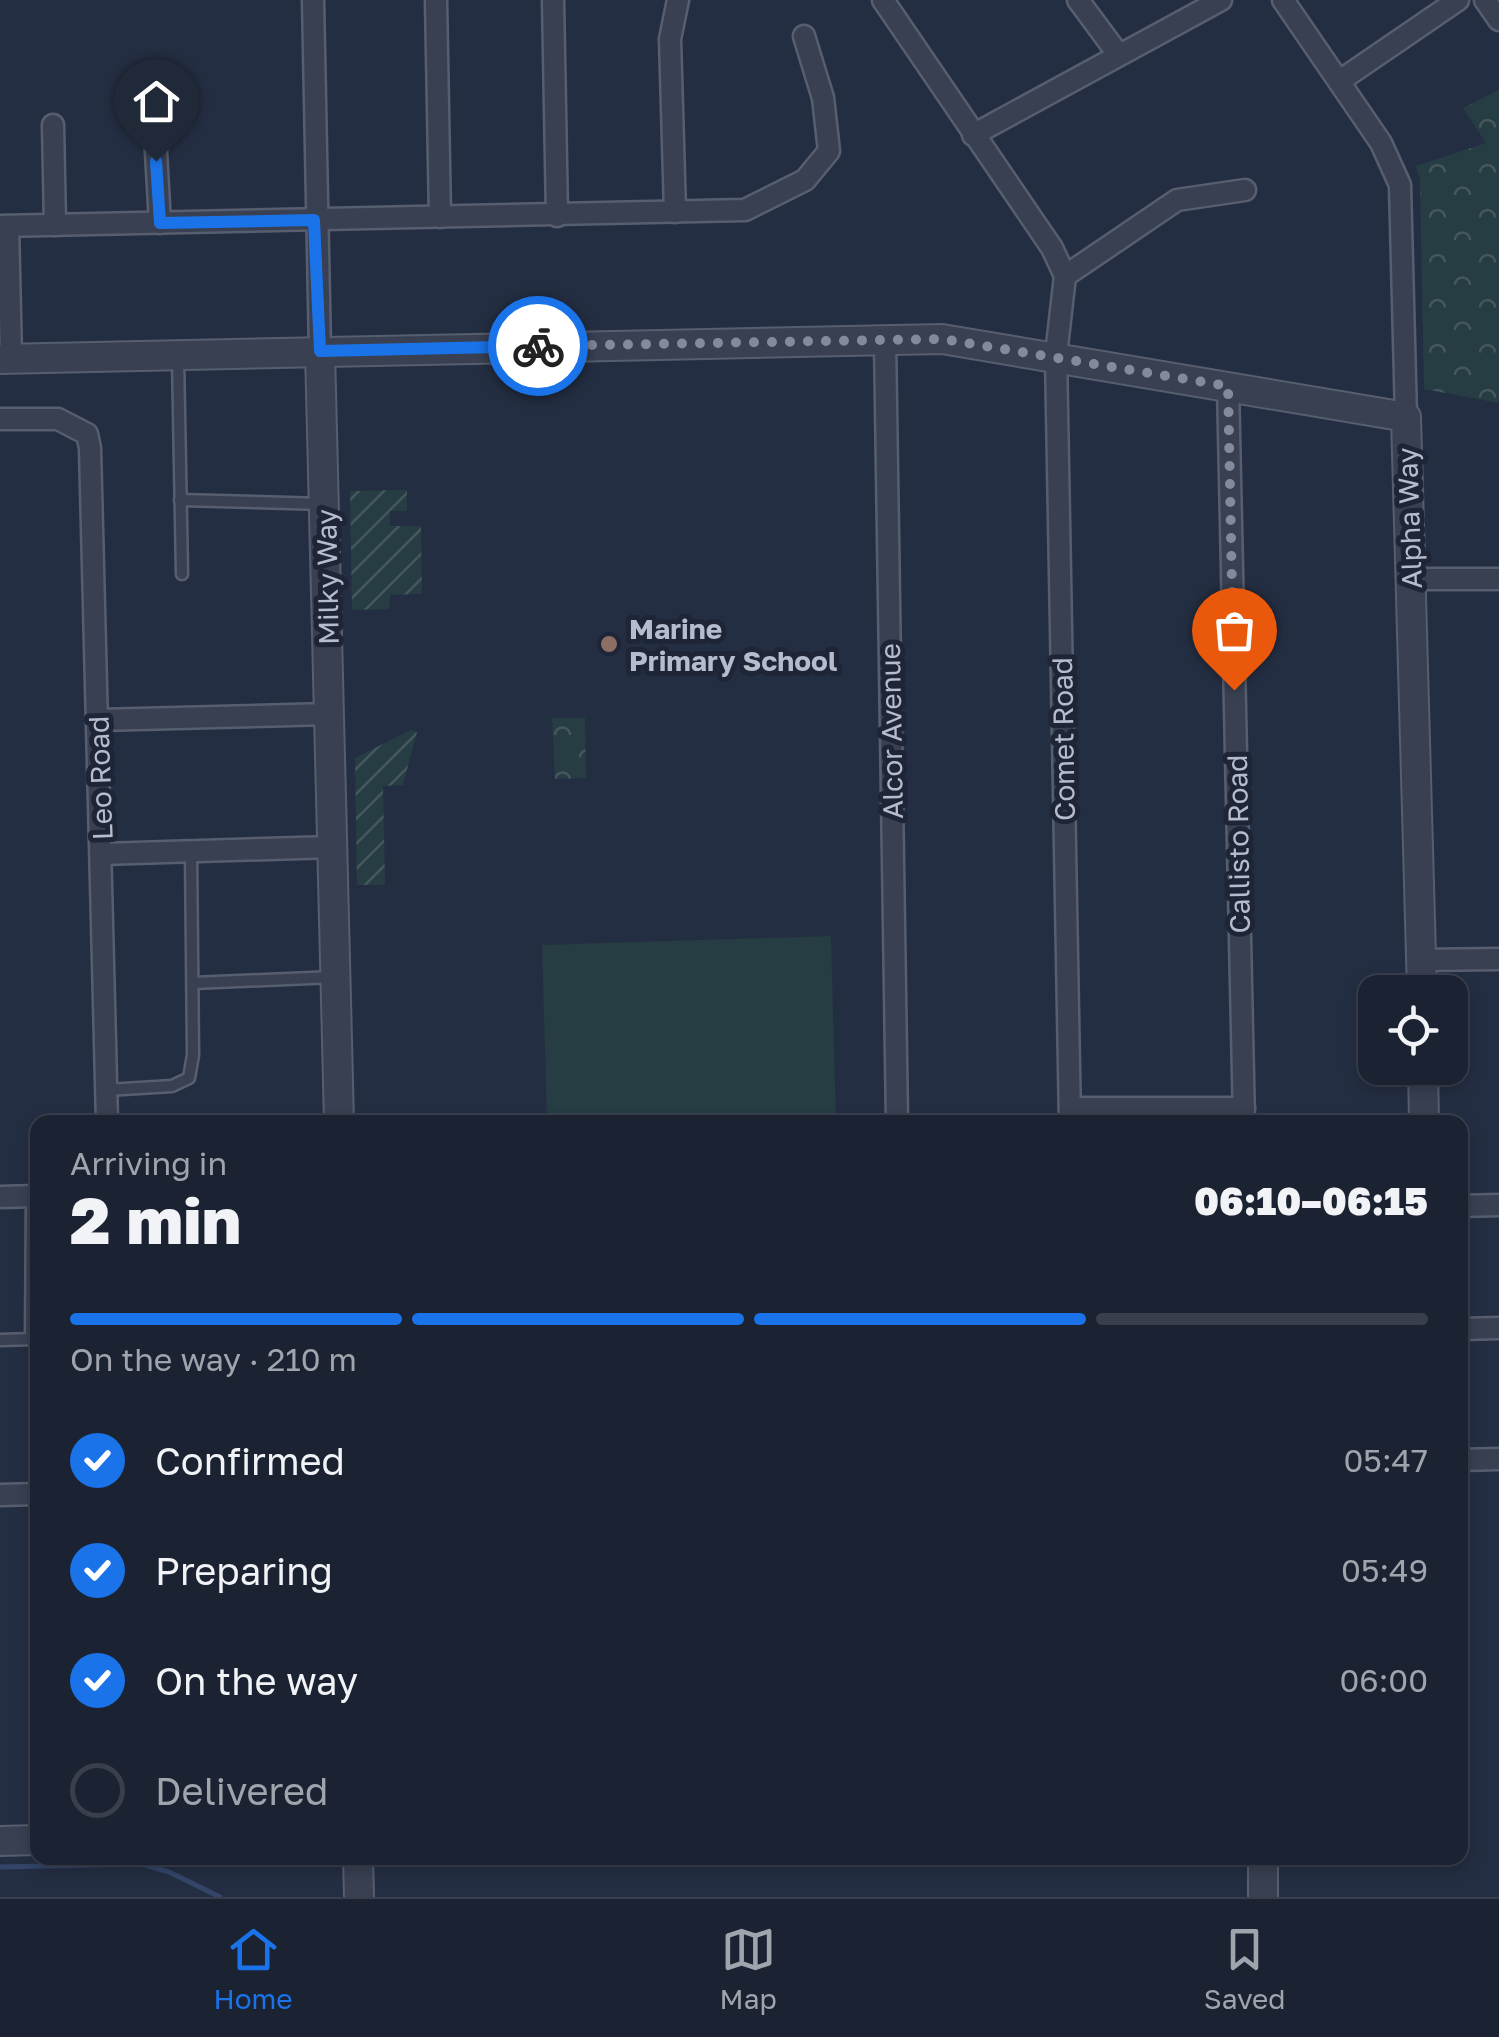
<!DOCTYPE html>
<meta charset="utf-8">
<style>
:root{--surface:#1b2232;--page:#282f3e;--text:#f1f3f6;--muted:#a0a4ac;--line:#393f4d;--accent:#1a73e8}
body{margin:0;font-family:"Golos Text",sans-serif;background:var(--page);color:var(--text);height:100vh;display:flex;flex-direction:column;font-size:38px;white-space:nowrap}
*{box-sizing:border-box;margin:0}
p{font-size:32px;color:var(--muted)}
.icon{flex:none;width:55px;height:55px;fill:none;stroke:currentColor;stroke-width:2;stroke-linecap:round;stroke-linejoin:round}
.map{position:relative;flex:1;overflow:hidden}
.side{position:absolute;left:30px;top:1115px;width:1438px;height:750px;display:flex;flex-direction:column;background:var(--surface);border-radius:20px;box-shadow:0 5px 15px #0003,0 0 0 2px var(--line)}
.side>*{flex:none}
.fabs{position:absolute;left:1358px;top:975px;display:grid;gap:20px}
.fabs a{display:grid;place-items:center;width:110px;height:110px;border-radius:20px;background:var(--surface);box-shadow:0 5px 15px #0003,0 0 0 2px var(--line);font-size:50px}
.pin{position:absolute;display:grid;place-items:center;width:85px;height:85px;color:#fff;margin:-102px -42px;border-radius:50% 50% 50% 0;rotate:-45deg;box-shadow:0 0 10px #0007}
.pin .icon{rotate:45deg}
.courier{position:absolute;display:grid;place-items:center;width:100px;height:100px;margin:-50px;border:8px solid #1a73e8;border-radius:50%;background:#fff;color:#222;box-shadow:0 2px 12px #0007}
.overview em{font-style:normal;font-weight:800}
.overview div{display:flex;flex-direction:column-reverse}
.overview{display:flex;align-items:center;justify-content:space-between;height:170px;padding:0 40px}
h1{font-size:65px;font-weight:800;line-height:75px}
.bar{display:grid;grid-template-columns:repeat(4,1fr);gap:15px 10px;align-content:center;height:120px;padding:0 40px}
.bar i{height:12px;border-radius:8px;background:var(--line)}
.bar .on{background:var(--accent)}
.bar p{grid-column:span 4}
ol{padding:0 40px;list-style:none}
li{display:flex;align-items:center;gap:30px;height:110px}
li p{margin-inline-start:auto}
li .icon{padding:10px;border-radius:50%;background:var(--accent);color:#fff;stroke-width:4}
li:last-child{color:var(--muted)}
li i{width:55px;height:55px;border:5px solid var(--line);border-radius:50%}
.tabs{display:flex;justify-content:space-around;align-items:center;height:140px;border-top:2px solid var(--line);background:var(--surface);font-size:28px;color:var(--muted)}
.tabs a{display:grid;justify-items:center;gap:5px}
.tabs .on{color:var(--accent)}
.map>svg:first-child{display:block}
.grass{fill:#263d43}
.park{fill:url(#park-crowns)}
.garden{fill:url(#garden-furrows)}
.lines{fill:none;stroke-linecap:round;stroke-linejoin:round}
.stream{stroke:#344569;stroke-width:5}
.service-casing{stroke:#565e6f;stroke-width:15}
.minor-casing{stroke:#565e6f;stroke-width:25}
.tertiary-casing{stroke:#565e6f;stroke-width:32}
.service{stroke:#384052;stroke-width:10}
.minor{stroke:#384052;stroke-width:20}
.tertiary{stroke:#384052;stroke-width:28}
.done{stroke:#828a9c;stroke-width:10;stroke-dasharray:0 18}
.route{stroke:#1a73e8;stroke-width:12}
.education-dot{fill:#8d6e63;stroke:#1d2537;stroke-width:4}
.labels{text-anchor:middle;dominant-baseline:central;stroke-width:10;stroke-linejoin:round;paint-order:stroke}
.street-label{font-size:28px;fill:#b5bccc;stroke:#1d2537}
.poi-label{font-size:28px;font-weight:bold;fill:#b5bccc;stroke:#1d2537;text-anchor:start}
</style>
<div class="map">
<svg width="1499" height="1897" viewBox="0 0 1499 1897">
<defs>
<pattern id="park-crowns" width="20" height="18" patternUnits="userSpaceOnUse" patternTransform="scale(2.5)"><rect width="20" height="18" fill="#263d43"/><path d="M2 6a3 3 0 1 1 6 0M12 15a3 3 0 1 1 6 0" fill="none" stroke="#43575d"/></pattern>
<pattern id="garden-furrows" width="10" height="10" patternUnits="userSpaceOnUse" patternTransform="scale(2.5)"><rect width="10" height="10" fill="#263d43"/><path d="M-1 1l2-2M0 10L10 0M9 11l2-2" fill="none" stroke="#43575d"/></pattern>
</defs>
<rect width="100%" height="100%" fill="#242e42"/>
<path class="grass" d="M831,936L836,1122H547L542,945Z"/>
<g class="park">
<path d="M1499,90V403L1424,389L1420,179L1416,166L1486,143L1463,108Z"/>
<path d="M552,718H585L586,778L555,779Z"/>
</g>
<g class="garden">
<path d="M407,490V511H390V526H421L422,594L390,595L389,609L352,610L350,491Z"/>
<path d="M411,730L417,732L403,785L383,786L385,885H357L355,758Z"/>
</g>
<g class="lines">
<path class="stream" d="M0,1867L142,1864L169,1872L220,1897"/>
<g class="service-casing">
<g id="service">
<path d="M178,358L182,574"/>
<path d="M180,500L324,504"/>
<path d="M193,983L334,977"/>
<path d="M107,1090L172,1086L189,1078L193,1055L191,851"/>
<path d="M31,1339L32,1197"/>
<path d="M0,1340L34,1339"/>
</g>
</g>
<g class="minor-casing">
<g id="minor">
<path d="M313,0L320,351"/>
<path d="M436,0L440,217"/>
<path d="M553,0L557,216"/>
<path d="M883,0L1052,248L1065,276L1056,355L1070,1122"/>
<path d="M1078,0L1118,54"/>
<path d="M1283,0L1381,143L1400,185L1406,417"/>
<path d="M1485,0L1499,20"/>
<path d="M1341,80L1458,0"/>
<path d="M153,99L160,223"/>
<path d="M53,125L55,225"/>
<path d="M973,135L1221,0"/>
<path d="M675,212L670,39L678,0"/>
<path d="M0,226L745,210L805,180L829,151L823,98L804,36"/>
<path d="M8,226L11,358"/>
<path d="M1065,276L1177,200L1245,190"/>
<path d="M885,340L897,1122"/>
<path d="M1228,386L1244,1122"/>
<path d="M0,419H58L87,434L90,448L107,1122"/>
<path d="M1411,579H1499"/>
<path d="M98,720L330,714"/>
<path d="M102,854L332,847"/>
<path d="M1421,960L1499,959"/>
<path d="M1070,1108H1244"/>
<path d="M0,1197L38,1196"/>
<path d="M1460,1206L1499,1205"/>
<path d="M1460,1329L1499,1328"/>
<path d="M1460,1460L1499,1459"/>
<path d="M0,1495L38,1494"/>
</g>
</g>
<g class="tertiary-casing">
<g id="tertiary">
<path d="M320,351L339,1122"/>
<path d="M0,359L942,339L1406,417L1422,992"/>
<path d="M1423,1068L1424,1122"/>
<path d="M0,1841L38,1840"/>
<path d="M358,1858L359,1897"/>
<path d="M1263,1858V1897"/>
</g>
</g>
<use href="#service" class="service"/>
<use href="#minor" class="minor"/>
<use href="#tertiary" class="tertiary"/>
</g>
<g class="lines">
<path class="done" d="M538,346L942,339L1228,386L1234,690"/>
<path class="route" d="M156,161L160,223L314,220L320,351L538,346"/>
</g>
<circle class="education-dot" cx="609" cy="644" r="10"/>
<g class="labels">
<g class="street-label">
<text transform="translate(1409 518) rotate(-92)">Alpha Way</text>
<text transform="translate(327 577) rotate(-91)">Milky Way</text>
<text transform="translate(891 731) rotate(-91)">Alcor Avenue</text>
<text transform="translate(1063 739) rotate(-91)">Comet Road</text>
<text transform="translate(100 778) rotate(-92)">Leo Road</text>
<text transform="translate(1238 844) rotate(-91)">Callisto Road</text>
</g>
<g class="poi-label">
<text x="629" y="628">Marine<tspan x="629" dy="32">Primary School</tspan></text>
</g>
</g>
</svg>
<div class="fabs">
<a><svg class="icon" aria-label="locate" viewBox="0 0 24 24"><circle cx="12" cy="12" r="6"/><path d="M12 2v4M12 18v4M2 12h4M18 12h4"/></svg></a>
</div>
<div class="pin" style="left:1234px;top:690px;background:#ea580c"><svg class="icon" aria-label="bag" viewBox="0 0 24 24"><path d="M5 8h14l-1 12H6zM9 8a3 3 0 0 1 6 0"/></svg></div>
<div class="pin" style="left:156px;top:161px;background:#1f2937"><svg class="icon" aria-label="home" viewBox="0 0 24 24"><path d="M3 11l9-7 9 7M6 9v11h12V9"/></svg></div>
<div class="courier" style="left:538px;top:346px"><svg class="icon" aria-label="bike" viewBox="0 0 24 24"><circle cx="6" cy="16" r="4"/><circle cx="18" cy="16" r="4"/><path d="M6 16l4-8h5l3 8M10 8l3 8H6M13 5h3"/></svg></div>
<section class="side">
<div class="overview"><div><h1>2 min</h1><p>Arriving in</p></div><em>06:10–06:15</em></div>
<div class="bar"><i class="on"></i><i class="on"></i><i class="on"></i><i></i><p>On the way · 210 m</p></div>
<ol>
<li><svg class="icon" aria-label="check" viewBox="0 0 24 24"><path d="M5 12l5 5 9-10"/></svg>Confirmed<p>05:47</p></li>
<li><svg class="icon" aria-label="check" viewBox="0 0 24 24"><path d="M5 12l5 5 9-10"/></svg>Preparing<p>05:49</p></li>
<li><svg class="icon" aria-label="check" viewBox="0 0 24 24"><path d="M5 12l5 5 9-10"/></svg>On the way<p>06:00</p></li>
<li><i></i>Delivered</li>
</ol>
</section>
</div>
<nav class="tabs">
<a class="on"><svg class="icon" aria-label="home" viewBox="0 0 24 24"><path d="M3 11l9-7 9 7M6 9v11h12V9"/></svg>Home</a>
<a><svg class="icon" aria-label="map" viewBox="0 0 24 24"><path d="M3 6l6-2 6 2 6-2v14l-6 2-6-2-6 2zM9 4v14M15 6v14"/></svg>Map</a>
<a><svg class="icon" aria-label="saved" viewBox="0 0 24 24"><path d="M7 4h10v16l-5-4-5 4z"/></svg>Saved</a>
</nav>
